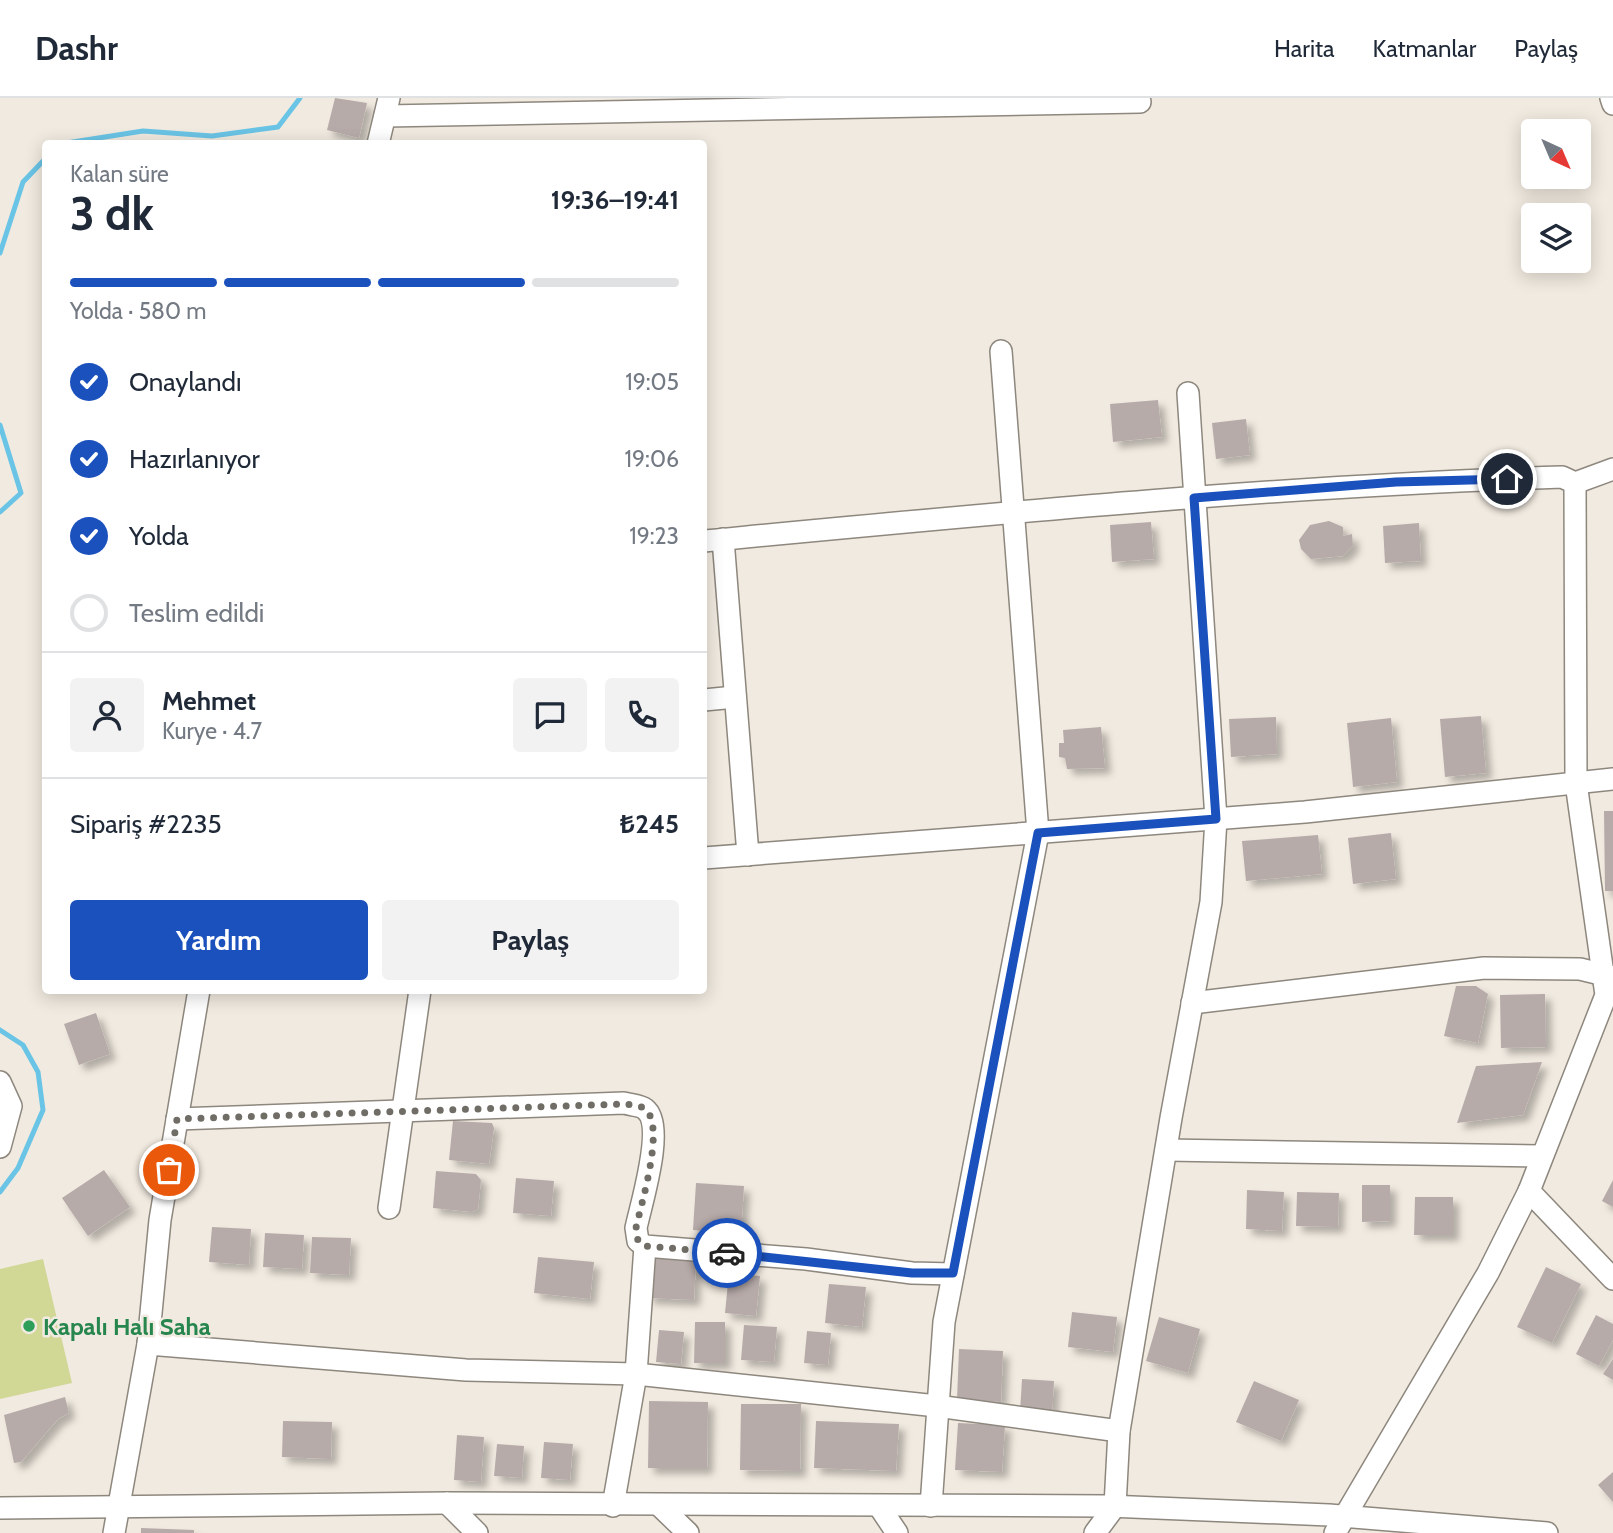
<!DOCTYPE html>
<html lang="tr">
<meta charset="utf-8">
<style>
:root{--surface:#fff;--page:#f2f2f3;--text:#1f2937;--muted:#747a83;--line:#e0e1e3;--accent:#1b51bd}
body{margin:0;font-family:Cabin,sans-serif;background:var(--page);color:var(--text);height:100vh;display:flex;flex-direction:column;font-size:26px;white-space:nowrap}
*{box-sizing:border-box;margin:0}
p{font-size:23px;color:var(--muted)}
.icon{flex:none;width:38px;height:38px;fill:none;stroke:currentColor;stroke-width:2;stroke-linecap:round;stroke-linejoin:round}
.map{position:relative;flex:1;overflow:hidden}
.side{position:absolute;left:42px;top:42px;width:665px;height:854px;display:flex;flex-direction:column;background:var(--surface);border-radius:7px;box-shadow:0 4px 18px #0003}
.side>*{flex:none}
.needle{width:46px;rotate:136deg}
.fabs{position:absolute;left:1521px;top:21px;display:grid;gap:14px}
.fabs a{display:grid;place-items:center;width:70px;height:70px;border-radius:7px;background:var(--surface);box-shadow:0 4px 18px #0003;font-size:35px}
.pin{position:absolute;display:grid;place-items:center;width:60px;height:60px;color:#fff;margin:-30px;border:4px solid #fff;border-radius:50%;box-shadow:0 2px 7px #0007}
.courier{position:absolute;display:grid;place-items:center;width:70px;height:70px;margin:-35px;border:5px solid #1b51bd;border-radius:50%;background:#fff;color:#222;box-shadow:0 2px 9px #0007}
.head em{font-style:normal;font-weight:700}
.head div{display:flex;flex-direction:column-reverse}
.head{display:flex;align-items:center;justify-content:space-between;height:119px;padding:0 28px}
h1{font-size:46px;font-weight:700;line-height:52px}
.bar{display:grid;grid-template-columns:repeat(4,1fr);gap:10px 7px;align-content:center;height:84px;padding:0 28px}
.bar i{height:9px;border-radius:5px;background:var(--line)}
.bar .active{background:var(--accent)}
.bar p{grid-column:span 4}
.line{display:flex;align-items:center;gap:18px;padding:0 28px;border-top:2px solid var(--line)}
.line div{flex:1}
.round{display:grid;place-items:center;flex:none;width:74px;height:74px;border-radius:7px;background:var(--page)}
ol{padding:0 28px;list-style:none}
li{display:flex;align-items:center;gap:21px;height:77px}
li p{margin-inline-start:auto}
li .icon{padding:7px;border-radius:50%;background:var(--accent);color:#fff;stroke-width:4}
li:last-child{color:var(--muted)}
li i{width:38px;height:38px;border:4px solid var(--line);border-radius:50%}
.button{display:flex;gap:14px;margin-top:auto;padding:14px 28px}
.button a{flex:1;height:80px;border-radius:7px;background:var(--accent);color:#fff;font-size:28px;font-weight:700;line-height:80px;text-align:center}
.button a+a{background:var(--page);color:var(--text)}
header{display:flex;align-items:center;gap:42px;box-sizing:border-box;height:98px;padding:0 35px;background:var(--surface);border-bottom:2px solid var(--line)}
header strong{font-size:33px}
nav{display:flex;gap:38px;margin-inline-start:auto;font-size:24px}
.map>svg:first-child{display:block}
.green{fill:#d1d795}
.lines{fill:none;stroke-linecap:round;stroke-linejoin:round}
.stream{stroke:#6ac4e5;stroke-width:5}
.building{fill:#b7aba9;filter:url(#shadow)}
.minor-casing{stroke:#8d877e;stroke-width:24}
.minor{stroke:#fff;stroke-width:21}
.done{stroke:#706d66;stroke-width:7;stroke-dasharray:0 12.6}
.route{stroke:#1b51bd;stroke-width:9}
.leisure-dot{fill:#2e9e5b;stroke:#f1eae0;stroke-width:2.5}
.labels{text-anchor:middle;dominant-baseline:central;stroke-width:5;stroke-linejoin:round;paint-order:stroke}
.leisure-label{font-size:24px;font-weight:bold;fill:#27864d;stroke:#f1eae0;text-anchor:start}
</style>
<header>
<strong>Dashr</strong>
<nav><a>Harita</a><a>Katmanlar</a><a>Paylaş</a></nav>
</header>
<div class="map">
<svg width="1613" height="1435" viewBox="0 0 1613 1435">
<defs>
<filter id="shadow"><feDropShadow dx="6" dy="6" stdDeviation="3.5" flood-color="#0004"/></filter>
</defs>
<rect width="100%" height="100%" fill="#f1eae0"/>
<path class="green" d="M43,1161L72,1285L0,1301V1171Z"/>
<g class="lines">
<g class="stream">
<path d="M60,46L143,33L212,38L278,29L300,0"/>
<path d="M0,155L23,84L46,60"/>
<path d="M0,327L21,395L0,414"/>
<path d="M0,932L23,947L38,974L43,1012L18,1070L0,1094"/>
</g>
</g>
<g class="building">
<path d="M335,0L367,5L359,40L327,32Z"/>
<path d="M1158,302L1162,339L1113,344L1110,306Z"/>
<path d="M1246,321L1250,357L1216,361L1212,325Z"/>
<path d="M1329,423L1343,429V438L1352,436L1353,448L1343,458L1311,461L1301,451L1299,442L1310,427Z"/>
<path d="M1151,424L1154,461L1112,464L1110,427Z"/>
<path d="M1419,425L1421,463L1385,465L1383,428Z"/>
<path d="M1481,618L1486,675L1445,679L1440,621Z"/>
<path d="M1276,619L1277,656L1231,659L1229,621Z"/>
<path d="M1391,620L1397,684L1353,689L1347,625Z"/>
<path d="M1101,629L1105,670L1067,671L1065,660L1059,659V645H1064L1063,632Z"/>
<path d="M1604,713H1613V793H1605Z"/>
<path d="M1391,735L1396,781L1353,786L1348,740Z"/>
<path d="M1318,737L1322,776L1246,783L1242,743Z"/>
<path d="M1456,888H1476L1488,896L1478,945L1444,938Z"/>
<path d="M1545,896L1546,949L1501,950L1500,897Z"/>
<path d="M96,915L110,956L79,967L64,926Z"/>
<path d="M1542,964L1523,1017L1457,1025L1476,968Z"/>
<path d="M453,1023L492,1025L494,1030L489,1066L449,1062Z"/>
<path d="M104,1072L130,1109L88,1138L62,1100Z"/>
<path d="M436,1073L476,1076L481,1082L478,1111L472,1114L433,1110Z"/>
<path d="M516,1080L554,1083L551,1118L513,1115Z"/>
<path d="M1613,1082V1109L1602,1103Z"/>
<path d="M696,1085L744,1088L741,1136L693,1132Z"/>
<path d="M1362,1087H1390V1123L1362,1124Z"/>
<path d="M1247,1092L1284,1094L1282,1133L1246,1131Z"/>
<path d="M1297,1094L1339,1095L1338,1129L1296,1128Z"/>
<path d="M1415,1099H1453V1137H1414Z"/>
<path d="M212,1129L251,1131L249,1167L209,1164Z"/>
<path d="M265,1135L304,1137L302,1171L263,1169Z"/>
<path d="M312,1139L351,1140L349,1177L310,1175Z"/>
<path d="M538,1159L594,1164L590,1201L534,1195Z"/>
<path d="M650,1159L696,1162L694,1202L647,1200Z"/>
<path d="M1546,1169L1581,1186L1552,1245L1517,1229Z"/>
<path d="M729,1175L760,1178L756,1218L725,1215Z"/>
<path d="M829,1186L866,1189L862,1229L825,1225Z"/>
<path d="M1072,1214L1117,1219L1113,1254L1068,1249Z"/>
<path d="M1596,1217L1613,1226V1242L1599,1268L1576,1256Z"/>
<path d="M1159,1219L1200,1231L1188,1275L1146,1263Z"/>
<path d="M695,1224H725V1265H694Z"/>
<path d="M744,1227L777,1229L774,1264L741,1262Z"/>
<path d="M659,1232L684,1234L681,1266L656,1264Z"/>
<path d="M807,1233L831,1235L828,1267L804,1265Z"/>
<path d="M959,1251L1003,1253L1001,1304L957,1302Z"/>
<path d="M1613,1261V1282L1603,1276Z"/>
<path d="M1022,1281L1054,1283L1052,1316L1020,1315Z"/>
<path d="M1254,1283L1299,1302L1281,1343L1236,1324Z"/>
<path d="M65,1299L69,1315L58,1321L21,1364L14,1365L4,1317Z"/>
<path d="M649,1303L708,1304L707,1370H648Z"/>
<path d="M741,1306H801L800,1373L740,1372Z"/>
<path d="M283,1323L332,1324L331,1361L282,1359Z"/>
<path d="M816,1323L899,1326L896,1373L814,1370Z"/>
<path d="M958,1325L1005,1327L1002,1374L955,1372Z"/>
<path d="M457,1337L484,1339L481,1384L454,1382Z"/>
<path d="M544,1344L573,1346L570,1382L541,1380Z"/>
<path d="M497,1346L524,1348L522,1380L494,1378Z"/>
<path d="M1613,1374V1404L1598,1387Z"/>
<path d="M141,1430L194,1432V1435H141Z"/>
</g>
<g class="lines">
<g class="minor-casing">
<g id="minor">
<path d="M1611,0L1613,6"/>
<path d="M385,18L1140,4"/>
<path d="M378,46L389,0"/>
<path d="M723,441L748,757"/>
<path d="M704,443C989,416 1275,388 1562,379L1575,385L1613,371"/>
<path d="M704,602L735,599"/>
<path d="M704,760L1305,714L1613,681"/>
<path d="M1192,905L1484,870L1580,871L1613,879"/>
<path d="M0,984L11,1008L0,1049"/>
<path d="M177,1021L624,1005C631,1007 640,1007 645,1011C666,1027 641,1106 636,1130L638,1143L645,1148L806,1161L912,1175L953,1176"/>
<path d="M1166,1052L1540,1058"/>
<path d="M1529,1093L1613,1181"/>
<path d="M389,1110L420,892"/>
<path d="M148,1246L466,1272L636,1276L937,1308L1119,1333"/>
<path d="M447,1405L477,1435"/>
<path d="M613,1408L636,1276L645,1148"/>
<path d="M660,1408L688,1435"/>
<path d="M879,1408L897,1435"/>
<path d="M931,1408L944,1224L1038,735L1001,253"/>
<path d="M0,1410L447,1405L1108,1408L1329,1417L1547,1435"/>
<path d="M114,1435L148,1246L160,1122L199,892"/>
<path d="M1095,1435L1115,1408L1119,1333L1171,1020L1211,804L1216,721L1188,295"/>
<path d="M1335,1435L1488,1175L1529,1093L1606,897L1576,685L1575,385"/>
</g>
</g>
<use href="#minor" class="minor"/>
</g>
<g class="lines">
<path class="done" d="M169,1072L177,1021L624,1006C631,1007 640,1007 645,1011C666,1027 641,1106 636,1130L638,1143L645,1148L727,1155"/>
<path class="route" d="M727,1155L912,1175H953L1038,735L1216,721L1194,400L1396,384L1507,381"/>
</g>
<circle class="leisure-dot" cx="29" cy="1228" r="7"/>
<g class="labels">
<g class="leisure-label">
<text x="43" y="1228">Kapalı Halı Saha</text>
</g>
</g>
</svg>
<div class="fabs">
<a><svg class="needle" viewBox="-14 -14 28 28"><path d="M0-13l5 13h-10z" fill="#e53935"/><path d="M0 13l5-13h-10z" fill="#747a83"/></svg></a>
<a><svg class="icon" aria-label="layers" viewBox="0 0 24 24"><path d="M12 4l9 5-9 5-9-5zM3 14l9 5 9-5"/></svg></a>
</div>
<div class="pin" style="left:169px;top:1072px;background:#ea580c"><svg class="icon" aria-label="bag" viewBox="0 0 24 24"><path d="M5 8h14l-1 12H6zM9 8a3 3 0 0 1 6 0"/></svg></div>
<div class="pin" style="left:1507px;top:381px;background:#1f2937"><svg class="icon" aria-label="home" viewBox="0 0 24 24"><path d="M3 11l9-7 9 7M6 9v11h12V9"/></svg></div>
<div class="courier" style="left:727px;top:1155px"><svg class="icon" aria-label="car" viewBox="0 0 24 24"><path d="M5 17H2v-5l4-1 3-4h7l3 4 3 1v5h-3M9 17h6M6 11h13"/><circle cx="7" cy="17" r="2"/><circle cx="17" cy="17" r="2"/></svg></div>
<section class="side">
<div class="head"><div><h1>3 dk</h1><p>Kalan süre</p></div><em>19:36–19:41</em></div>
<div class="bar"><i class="active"></i><i class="active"></i><i class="active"></i><i></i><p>Yolda · 580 m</p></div>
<ol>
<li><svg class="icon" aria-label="check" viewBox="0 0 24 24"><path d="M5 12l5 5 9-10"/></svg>Onaylandı<p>19:05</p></li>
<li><svg class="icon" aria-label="check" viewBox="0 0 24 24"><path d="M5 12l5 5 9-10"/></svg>Hazırlanıyor<p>19:06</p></li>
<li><svg class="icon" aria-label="check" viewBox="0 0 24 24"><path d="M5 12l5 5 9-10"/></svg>Yolda<p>19:23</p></li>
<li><i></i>Teslim edildi</li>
</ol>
<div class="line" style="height:126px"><a class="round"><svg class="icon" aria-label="person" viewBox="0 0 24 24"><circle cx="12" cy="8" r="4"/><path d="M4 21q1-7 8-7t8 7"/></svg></a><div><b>Mehmet</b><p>Kurye · 4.7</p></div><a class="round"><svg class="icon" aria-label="chat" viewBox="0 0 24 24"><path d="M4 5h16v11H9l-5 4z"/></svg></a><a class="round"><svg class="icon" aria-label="phone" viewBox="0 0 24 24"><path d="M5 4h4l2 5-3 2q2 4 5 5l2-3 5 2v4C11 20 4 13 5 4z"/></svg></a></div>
<div class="line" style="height:91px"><div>Sipariş #2235</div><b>₺245</b></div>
<div class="button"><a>Yardım</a><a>Paylaş</a></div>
</section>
</div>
